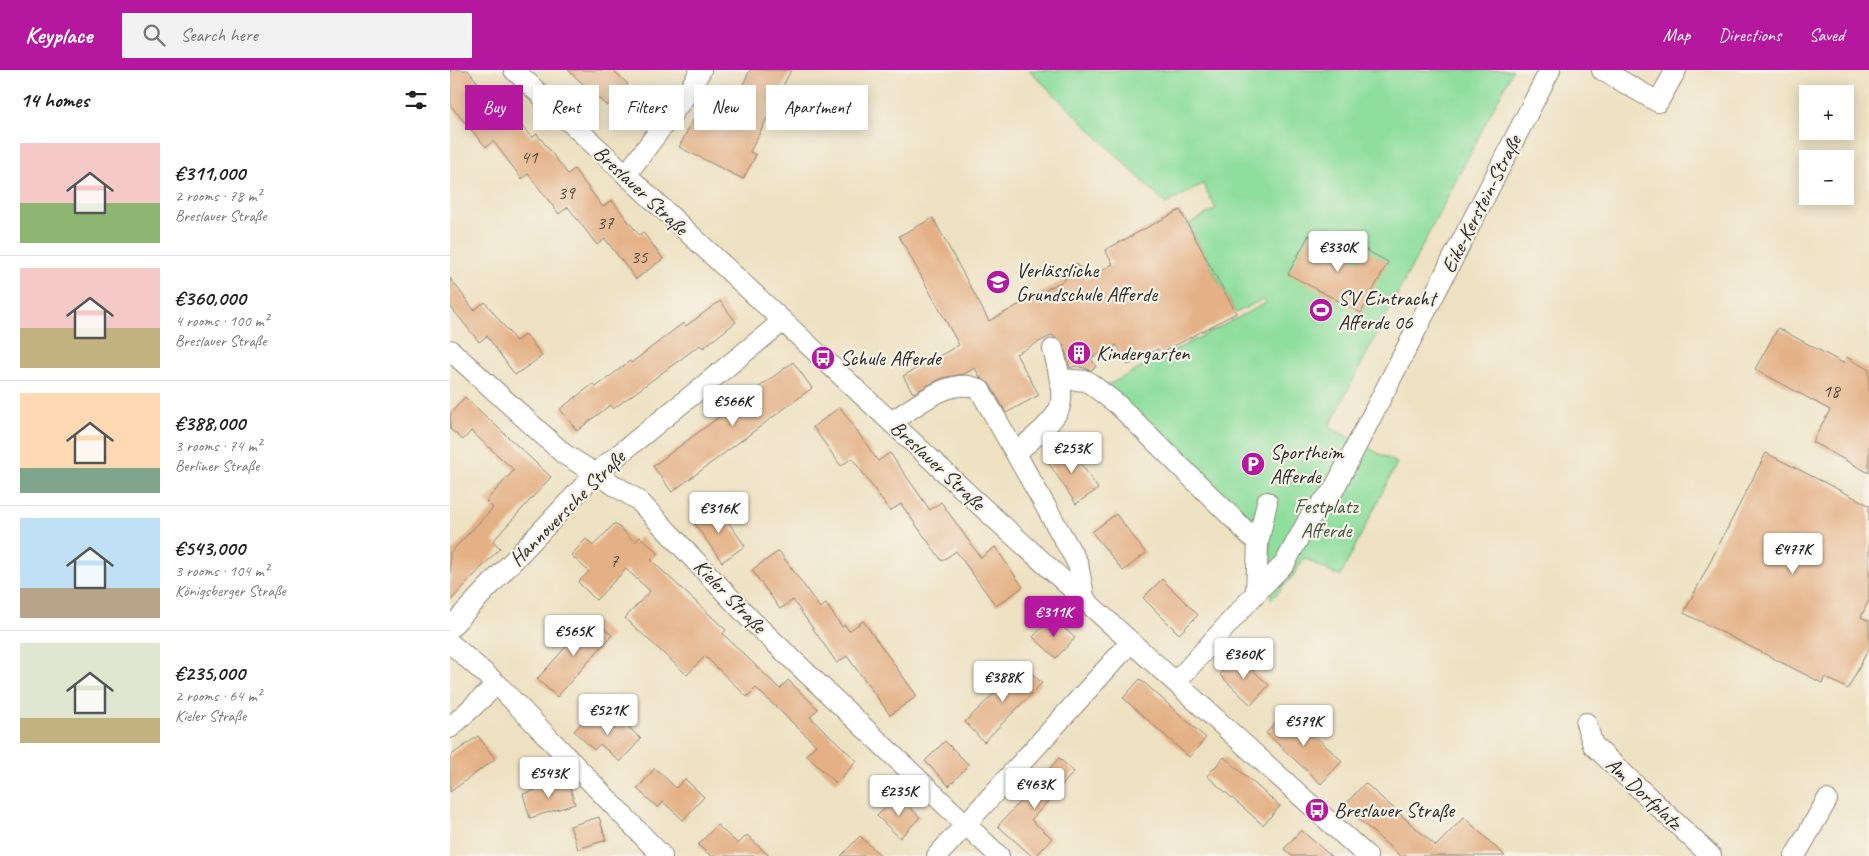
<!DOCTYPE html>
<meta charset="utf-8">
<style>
:root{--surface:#fff;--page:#f2f2f2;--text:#222;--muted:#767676;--line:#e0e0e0;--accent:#b5179e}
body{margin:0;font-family:Caveat,sans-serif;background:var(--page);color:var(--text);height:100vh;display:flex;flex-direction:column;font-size:19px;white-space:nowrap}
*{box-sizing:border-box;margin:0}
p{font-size:16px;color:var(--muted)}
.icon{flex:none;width:28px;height:28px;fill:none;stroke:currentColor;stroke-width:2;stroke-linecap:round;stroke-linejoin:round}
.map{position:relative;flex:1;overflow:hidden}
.panel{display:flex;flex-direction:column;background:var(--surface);width:450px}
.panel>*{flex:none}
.top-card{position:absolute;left:15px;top:15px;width:475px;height:45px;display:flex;gap:10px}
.buttons{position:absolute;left:1349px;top:15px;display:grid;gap:10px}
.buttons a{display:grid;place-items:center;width:55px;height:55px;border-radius:0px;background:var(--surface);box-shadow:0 2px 12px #0003;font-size:25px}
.price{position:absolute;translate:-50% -42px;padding:0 11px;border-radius:5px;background:#fff;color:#222;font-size:16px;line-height:32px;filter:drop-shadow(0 1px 2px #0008)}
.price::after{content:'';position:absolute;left:50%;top:30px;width:15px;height:11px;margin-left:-8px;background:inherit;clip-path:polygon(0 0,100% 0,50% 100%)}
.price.active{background:var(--accent);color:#fff}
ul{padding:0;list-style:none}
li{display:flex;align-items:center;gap:15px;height:125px;padding:0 20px}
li+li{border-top:1px solid var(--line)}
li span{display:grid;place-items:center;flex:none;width:140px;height:100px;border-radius:0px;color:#555}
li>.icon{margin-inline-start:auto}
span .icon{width:60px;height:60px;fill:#fffc;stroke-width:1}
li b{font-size:21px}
h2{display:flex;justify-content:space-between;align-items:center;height:60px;padding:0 20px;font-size:21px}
.chip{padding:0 18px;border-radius:0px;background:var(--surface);box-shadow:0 2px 12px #0003;font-size:18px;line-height:45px}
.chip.active{background:var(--accent);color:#fff}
header{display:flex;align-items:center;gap:30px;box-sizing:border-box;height:70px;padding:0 25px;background:var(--accent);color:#fff}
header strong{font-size:24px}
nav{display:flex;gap:28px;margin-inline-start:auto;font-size:18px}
.search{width:350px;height:45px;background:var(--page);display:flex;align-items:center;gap:12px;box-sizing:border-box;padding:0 18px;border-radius:0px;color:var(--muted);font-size:19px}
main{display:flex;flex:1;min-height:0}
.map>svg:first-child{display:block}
</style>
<header>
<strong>Keyplace</strong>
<div class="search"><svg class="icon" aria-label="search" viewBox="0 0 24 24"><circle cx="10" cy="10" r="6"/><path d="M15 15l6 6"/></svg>Search here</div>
<nav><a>Map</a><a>Directions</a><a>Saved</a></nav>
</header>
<main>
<section class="panel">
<h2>14 homes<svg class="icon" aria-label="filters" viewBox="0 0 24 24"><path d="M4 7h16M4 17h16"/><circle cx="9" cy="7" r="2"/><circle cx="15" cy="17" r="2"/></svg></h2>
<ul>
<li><span style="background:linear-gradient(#f6c9c9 60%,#8fb573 0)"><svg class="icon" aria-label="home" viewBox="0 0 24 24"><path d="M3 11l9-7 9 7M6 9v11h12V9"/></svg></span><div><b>€311,000</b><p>2 rooms · 78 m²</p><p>Breslauer Straße</p></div></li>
<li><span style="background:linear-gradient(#f6c9c9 60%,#c2b280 0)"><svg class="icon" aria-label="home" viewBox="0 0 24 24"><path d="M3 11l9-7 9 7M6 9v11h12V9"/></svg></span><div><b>€360,000</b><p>4 rooms · 100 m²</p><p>Breslauer Straße</p></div></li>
<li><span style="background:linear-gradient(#ffd9b3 75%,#7fa58c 0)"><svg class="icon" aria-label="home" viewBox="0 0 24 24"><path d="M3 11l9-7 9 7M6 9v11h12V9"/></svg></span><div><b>€388,000</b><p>3 rooms · 74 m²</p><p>Berliner Straße</p></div></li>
<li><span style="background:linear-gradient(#bfe0f5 70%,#b9a48a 0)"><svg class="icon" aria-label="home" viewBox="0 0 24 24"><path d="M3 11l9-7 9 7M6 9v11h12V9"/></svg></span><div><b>€543,000</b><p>3 rooms · 104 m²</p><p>Königsberger Straße</p></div></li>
<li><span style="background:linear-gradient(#dfe7d0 75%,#c2b280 0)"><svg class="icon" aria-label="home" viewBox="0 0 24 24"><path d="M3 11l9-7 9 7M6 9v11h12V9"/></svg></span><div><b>€235,000</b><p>2 rooms · 64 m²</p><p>Kieler Straße</p></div></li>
</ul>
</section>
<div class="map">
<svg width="1419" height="786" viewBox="0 0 1419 786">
<rect width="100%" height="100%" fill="#f7f3e8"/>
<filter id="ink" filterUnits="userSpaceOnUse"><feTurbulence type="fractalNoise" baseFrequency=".02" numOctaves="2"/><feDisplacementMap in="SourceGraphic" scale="10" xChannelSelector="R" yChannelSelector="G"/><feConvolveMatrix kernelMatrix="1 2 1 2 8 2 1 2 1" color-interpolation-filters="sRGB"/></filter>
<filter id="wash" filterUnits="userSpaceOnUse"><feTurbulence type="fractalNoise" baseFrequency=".0096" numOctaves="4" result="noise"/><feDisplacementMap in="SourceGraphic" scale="20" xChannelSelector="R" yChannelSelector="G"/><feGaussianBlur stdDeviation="1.12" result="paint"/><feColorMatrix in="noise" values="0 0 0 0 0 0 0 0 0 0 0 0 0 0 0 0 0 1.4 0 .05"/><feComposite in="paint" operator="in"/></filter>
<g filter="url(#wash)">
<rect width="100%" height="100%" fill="#eee1c2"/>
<!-- park -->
<polygon fill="#8ede9d" stroke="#5c8464" points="579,0 1063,0 879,357 947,393 890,507 854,488 843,506 821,530 820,472 793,467 650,319 816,233 813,229 786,243 738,154 766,139 753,114 716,134"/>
<g id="blocks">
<!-- building -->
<g fill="#e4b085">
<polygon points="0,0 18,0 42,31 47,27 82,68 87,64 118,104 124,99 153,137 162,130 189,165 193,162 213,189 186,209 155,169 147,175 118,137 109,144 78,104 72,109 43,71 36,77 0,35"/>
<polygon points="118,0 163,0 178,14 157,36"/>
<polygon points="300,0 341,0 300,82 306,85 293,109 229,77 250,37 276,48"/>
<polygon points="730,140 786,243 711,283 708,279 678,295 667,275 641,288 646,297 641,300 626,296 620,298 614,276 602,265 566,284 589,325 556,343 540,314 530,307 525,298 514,304 492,308 463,323 453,306 509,275 449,166 483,148 539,251 616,209 612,201 627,193 636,209 663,194 655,180"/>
<polygon points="859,165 908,191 914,179 938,192 911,243 838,204"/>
<polygon points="0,208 24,240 35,232 66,271 76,264 92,286 65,305 37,266 29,272 0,236"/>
<polygon points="270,231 286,252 253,278 250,275 163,339 160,335 127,361 110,339 143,314 146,317 180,291 181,293 233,253 236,256"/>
<polygon points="1328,258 1393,293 1396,287 1419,300 1419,403 1362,372 1380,340 1305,299"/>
<polygon points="343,292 362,318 222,422 203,396"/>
<polygon points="15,327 101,407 43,471 50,478 0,531 0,483 43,438 36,431 64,400 21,361 13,370 0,359 0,344"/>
<polygon points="390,337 428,391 440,383 480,440 491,432 531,488 545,477 573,517 546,536 506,481 492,491 451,434 440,441 402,388 391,396 363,357"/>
<polygon points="618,374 648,419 626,434 596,389"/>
<polygon points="1316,383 1419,435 1419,530 1411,547 1419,551 1419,578 1398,619 1375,607 1372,613 1234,543"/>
<polygon points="267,436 295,476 272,492 244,453"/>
<polygon points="666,444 696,483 673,501 642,462"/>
<polygon points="165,453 185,472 190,467 208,483 201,490 276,560 273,564 330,619 338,610 368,639 360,647 407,691 386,713 356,685 366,675 306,618 297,627 255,586 237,605 175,548 200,521 176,499 146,530 128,512 139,502 121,485 136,469 143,476"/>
<polygon points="329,481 370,538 376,534 392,557 395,555 399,561 413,551 467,626 440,645 397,586 387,593 343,530 330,539 302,500"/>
<polygon points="712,509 748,545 729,564 693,528"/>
<polygon points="602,547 625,568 606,588 583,567"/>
<polygon points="142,548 162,565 107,627 87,609"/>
<polygon points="787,586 819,615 801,635 770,605"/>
<polygon points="573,595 592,613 534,672 515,652"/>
<polygon points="690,609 756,668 739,687 673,628"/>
<polygon points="837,640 892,691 871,714 816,663"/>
<polygon points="142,641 163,660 172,651 191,669 170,692 150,674 144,680 124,661"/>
<polygon points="28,666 45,689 0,722 0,686"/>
<polygon points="495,671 519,695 499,716 475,691"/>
<polygon points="774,687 830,736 813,755 757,706"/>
<polygon points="609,688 624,702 581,750 602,768 586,786 582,786 548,756"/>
<polygon points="205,698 226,718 235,709 254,727 233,750 213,732 208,738 187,719"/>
<polygon points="118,710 125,734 80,748 73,724"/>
<polygon points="915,713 986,776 1014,747 1055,786 950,786 894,736"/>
<polygon points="447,726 470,747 450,768 427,746"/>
<polygon points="149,747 156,770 128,779 120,756"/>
<polygon points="267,755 288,774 297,765 319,786 261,786 248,775"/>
<polygon points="851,760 881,786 842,786 834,779"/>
<polygon points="410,766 431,786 391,786"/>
</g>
</g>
</g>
<g filter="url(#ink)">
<use href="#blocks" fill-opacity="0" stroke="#8c8676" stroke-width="1"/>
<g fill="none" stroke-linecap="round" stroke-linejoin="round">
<!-- minor casing -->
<g stroke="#8c8676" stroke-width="22">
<g id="minor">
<polyline points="64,0 531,436 917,786"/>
<polyline points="1152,0 1208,32 1226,0"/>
<polyline points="176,105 236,25 251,0"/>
<polyline points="0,280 114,384 188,430 302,551 549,786"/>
<polyline points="611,309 637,311 667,334 808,473"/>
<path d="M 441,352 C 465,337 503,304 530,320 L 628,494 L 635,531"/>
<path d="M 566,383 C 580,370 598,358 608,341 C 616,327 607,294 603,279"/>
<polyline points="806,523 835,493 860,447 883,421 1100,0"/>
<polyline points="0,558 145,404 333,251"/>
<polyline points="0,573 47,614 212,786"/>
<polyline points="726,612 806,523 808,473 817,432"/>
<polyline points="1136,653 1143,675 1261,786"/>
<polyline points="0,658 47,614"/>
<polyline points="487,786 680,573"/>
<polyline points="1345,786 1377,730"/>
</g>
</g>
<!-- minor -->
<use href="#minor" stroke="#fff" stroke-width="20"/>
</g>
</g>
<!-- icons -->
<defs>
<g id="school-disc" transform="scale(1.25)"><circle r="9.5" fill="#b5179e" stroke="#f7f3e8"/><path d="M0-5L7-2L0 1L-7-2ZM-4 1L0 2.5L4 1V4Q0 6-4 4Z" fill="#fff"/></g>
<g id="stadium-disc" transform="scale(1.25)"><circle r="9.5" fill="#b5179e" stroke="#f7f3e8"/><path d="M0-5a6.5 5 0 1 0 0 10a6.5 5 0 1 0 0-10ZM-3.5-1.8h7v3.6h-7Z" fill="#fff"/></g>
<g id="building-disc" transform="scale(1.25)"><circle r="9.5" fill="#b5179e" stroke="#f7f3e8"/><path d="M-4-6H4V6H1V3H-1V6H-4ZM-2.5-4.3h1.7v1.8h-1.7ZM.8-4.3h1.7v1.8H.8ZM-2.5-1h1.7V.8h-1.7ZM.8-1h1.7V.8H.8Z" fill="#fff"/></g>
<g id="bus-disc" transform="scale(1.25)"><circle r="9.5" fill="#b5179e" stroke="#f7f3e8"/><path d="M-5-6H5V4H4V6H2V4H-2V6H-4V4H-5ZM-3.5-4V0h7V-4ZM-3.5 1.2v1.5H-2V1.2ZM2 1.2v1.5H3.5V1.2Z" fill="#fff"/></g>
<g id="parking-disc" transform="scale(1.25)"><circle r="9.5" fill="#b5179e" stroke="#f7f3e8"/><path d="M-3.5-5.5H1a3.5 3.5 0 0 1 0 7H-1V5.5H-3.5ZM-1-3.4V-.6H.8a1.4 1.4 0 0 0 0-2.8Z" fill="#fff"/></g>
</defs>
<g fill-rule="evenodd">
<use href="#school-disc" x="548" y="212"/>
<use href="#stadium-disc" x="871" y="240"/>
<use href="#building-disc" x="629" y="283"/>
<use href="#bus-disc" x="373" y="288"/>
<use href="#parking-disc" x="803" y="394"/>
<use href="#bus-disc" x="867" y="740"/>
</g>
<g text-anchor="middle" stroke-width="4.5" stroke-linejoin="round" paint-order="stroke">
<!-- number labels -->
<g font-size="19" fill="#594c42">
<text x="79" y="93">41</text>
<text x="116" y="129">39</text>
<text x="155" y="159">37</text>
<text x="189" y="193">35</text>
<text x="1381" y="327">18</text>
<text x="164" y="497">7</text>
</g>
<!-- street labels -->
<g font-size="21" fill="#2b2b2b" stroke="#f7f3e8">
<text transform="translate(191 120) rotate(43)" y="7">Breslauer Straße</text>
<text transform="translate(1031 134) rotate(-63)" y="7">Eike-Kerstein-Straße</text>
<text transform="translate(488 395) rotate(43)" y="7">Breslauer Straße</text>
<text transform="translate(117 438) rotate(-45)" y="7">Hannoversche Straße</text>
<text transform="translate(280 526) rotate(46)" y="7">Kieler Straße</text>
<text transform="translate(1194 723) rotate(43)" y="7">Am Dorfplatz</text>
</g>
<!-- poi labels -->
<g font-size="21" fill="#2b2b2b" stroke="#f7f3e8" text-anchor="start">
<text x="566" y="207">Verlässliche<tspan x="566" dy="24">Grundschule Afferde</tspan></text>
<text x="888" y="235">SV Eintracht<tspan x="888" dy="24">Afferde 06</tspan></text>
<text x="646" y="290">Kindergarten</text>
<text x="390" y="295">Schule Afferde</text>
<text x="820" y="389">Sportheim<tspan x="820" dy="24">Afferde</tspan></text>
<text x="884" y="747">Breslauer Straße</text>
</g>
<!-- park labels -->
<g font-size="21" fill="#445848" stroke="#f7f3e8">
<text x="876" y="443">Festplatz<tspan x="876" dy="24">Afferde</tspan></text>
</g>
</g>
</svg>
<div class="buttons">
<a>+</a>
<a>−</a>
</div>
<b class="price" style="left:888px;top:203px">€330K</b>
<b class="price" style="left:283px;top:357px">€566K</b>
<b class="price" style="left:622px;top:404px">€253K</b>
<b class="price" style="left:269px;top:464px">€316K</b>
<b class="price" style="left:1343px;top:505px">€477K</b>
<b class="price active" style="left:604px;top:568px">€311K</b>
<b class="price" style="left:124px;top:587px">€565K</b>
<b class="price" style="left:794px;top:610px">€360K</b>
<b class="price" style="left:553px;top:633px">€388K</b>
<b class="price" style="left:158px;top:666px">€521K</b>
<b class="price" style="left:854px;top:677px">€579K</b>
<b class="price" style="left:99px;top:729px">€543K</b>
<b class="price" style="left:585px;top:740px">€463K</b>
<b class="price" style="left:449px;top:747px">€235K</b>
<div class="top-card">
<a class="chip active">Buy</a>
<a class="chip">Rent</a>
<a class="chip">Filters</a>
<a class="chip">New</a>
<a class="chip">Apartment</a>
</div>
</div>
</main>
